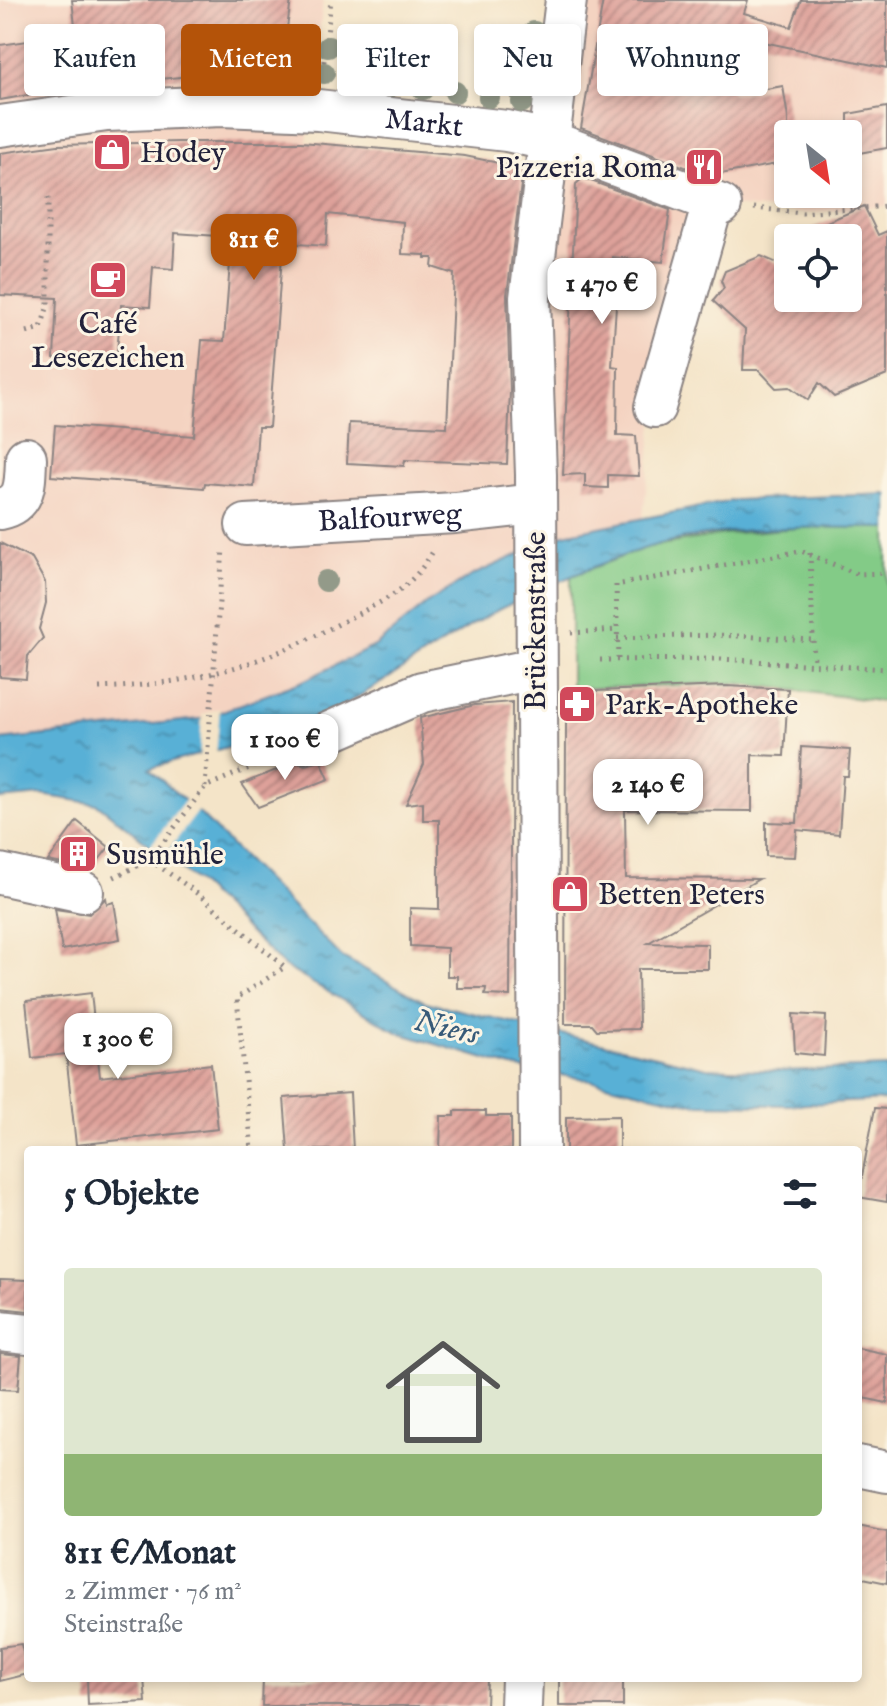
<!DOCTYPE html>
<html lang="de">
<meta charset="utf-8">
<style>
:root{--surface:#fff;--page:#f2f2f3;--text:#1f2937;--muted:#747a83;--line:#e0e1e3;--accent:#b45309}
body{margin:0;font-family:"IM FELL English",serif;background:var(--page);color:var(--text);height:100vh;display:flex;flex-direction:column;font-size:30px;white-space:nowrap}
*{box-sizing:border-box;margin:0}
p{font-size:26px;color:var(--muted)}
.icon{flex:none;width:44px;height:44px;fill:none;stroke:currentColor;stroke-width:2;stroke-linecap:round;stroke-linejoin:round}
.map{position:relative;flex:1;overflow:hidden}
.sheet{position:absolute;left:24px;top:1146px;width:838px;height:536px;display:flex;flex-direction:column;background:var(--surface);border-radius:8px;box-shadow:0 4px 12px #0003}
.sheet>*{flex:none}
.guide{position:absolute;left:24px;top:24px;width:840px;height:72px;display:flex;gap:16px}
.needle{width:52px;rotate:150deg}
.controls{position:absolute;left:774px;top:120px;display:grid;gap:16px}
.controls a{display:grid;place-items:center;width:88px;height:88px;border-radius:8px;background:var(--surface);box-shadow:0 4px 12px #0003;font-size:40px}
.price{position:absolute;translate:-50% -68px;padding:0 18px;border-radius:16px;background:#fff;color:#222;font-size:26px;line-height:52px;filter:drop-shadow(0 2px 4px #0008)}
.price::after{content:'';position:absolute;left:50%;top:48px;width:24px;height:18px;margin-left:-12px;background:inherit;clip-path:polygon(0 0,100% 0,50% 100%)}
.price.selected{background:var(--accent);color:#fff}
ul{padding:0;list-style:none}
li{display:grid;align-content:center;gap:16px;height:424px;padding:0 40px}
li+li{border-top:2px solid var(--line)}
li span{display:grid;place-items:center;height:248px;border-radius:8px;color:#555}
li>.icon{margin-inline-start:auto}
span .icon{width:144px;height:144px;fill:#fffc;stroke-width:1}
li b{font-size:34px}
h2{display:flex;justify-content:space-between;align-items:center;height:96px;padding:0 40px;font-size:34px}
.chip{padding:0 28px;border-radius:8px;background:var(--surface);box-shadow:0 4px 12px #0003;font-size:28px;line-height:72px}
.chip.selected{background:var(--accent);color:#fff}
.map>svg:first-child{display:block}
</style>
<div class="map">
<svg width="887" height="1706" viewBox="0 0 887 1706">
<defs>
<pattern id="water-ripples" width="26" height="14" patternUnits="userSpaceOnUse" patternTransform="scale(2)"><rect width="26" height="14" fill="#59b0d6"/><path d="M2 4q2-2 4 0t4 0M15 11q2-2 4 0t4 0" fill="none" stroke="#498faf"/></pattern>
<pattern id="building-hatch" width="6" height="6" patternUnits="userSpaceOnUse" patternTransform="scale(2)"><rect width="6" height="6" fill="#dea19a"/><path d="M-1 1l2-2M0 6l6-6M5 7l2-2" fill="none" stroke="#b4837f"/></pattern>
</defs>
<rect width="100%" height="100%" fill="#fcf5e5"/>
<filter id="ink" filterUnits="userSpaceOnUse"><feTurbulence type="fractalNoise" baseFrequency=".0125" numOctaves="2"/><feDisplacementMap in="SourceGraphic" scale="16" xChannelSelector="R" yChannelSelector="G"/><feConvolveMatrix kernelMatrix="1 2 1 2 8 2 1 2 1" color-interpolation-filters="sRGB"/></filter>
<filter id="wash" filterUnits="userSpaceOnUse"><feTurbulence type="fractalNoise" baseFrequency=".006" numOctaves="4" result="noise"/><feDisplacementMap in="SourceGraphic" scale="32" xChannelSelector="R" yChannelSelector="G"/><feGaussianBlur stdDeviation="1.8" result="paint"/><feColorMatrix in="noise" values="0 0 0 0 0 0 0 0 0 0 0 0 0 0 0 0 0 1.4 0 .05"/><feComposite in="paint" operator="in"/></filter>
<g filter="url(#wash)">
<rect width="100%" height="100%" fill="#f4e4c8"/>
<!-- built -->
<path fill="#f4d3c1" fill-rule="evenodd" d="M 0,0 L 323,0 L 307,142 L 549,166 L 581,0 L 887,0 L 887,206 L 802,213 L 713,204 L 655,407 L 643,517 L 564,534 L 430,601 L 375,646 L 301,682 L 201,719 L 0,740 ZM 788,134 L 848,134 L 848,194 L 788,194 Z"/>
<!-- green -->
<polygon fill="#83cb87" stroke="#527661" stroke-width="2" points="809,527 887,528 887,702 736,683 571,689 571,576 648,547 725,534"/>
<!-- water -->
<path fill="url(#water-ripples)" stroke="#3e6988" stroke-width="2" d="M 887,494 L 887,528 C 809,527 721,525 646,548 C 596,564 547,586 500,609 C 441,640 388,683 329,713 C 273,741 208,749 149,769 L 200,814 L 342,957 L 425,1002 L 707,1068 L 780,1071 L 887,1067 L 887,1100 L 788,1105 L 693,1104 L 585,1079 L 512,1067 L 399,1033 L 285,967 L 197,882 L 97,804 L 42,795 L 0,799 L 0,740 L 201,719 L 301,682 L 375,646 L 430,601 L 473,575 L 564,534 L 736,500 Z"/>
<!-- pier -->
<g fill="#f4e4c8">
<polygon points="220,708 216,756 199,760 202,714"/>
<polygon points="187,798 200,809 161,860 147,850"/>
</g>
<g id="blocks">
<!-- building -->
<g fill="url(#building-hatch)">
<polygon points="72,0 291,0 280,77 211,74 68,88 0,100 0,45 76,34"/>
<polygon points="603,0 748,0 744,13 791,27 801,0 887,0 887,68 721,33 732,95 783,86 788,118 788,162 709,176 581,128"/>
<polygon points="887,107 887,148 848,155 848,114"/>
<polygon points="178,142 301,142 465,156 523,168 507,295 510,391 507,464 405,460 404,466 347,463 349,423 447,427 454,274 432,267 433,258 425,258 425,255 402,254 403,222 328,214 326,246 283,243 269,427 258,427 254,487 205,483 204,488 51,476 55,425 194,436 202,340 224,341 232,237 175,233 173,269 153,267 150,307 121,305 116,364 54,358 57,298 0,295 0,153 58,145"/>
<polygon points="583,178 670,210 663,262 613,257 611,305 616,306 612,366 618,367 617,435 636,436 639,476 608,475 608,488 585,487 585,474 563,475 576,184"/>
<polygon points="864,206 878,235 887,231 887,375 834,397 819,383 808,400 790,387 776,388 759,370 743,370 745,330 713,301 724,288 721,281 725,271 761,256 788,268 788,298 848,298 848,238 790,238"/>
<polygon points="0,543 32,559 45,582 46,603 39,629 43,638 28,656 26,679 0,677"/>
<polygon points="726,686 788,689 784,756 752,755 752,811 625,810 626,878 759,879 648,943 708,944 708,969 638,969 639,1029 597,1030 592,1024 565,1024 566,723 570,692"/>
<polygon points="512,702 510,996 485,995 486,988 457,988 457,976 447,976 447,948 410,946 410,908 439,909 439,820 423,820 423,802 406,804 424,764 420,718 475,705"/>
<polygon points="801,747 850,750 848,776 843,776 839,834 797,830 795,857 766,856 766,822 797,823"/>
<polygon points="321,761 329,779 258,807 242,784 296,762 305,765"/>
<polygon points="77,821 109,847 91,870 48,861"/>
<polygon points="106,898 107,904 114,902 120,939 62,950 55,909 89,914"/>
<polygon points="91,993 100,1077 211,1064 218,1129 76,1145 66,1054 32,1058 26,1001"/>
<polygon points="793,1014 826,1016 824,1056 795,1053"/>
<polygon points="350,1093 353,1150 288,1150 284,1098"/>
<polygon points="875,1108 887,1109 887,1202 858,1197"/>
<polygon points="455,1111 486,1111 486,1116 511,1116 511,1150 440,1150 441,1116 455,1116"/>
<polygon points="619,1116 619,1150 566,1150 566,1117"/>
<polygon points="0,1279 28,1280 28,1311 0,1308"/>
<polygon points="858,1348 887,1354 887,1403 858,1397"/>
<polygon points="0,1354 21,1356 18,1390 0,1389"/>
<polygon points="858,1526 887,1532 887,1583 858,1577"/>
<polygon points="21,1644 28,1674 0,1681 0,1647"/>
<polygon points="87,1678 144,1678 146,1702 88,1705"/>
<polygon points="263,1678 487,1678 486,1706 262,1706"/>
<rect x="559" y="1678" width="64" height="28"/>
</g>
</g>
</g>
<g filter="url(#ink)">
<use href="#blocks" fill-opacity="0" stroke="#8b8382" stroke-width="2"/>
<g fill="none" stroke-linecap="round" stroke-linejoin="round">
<!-- minor casing -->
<g stroke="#8b8382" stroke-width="44">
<g id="minor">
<path id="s1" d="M 0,126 L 107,111 L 221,106 L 318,110 L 507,131 L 547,140 L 721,205"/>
<polyline points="655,407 713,203"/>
<path d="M 0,509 C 27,504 25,482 26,458"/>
<path id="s2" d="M 246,525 L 455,513 L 535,504"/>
<polyline points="307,742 422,692 535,669"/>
<polyline points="0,874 83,892"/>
<polyline points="539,1150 536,475 530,298 566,0"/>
<polyline points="0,1331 28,1334"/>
<polyline points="858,1466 887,1472"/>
<polyline points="521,1706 522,1678"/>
</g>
</g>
<!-- path -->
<g stroke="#8b8382" stroke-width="5" stroke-dasharray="2 6" stroke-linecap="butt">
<polyline points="322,78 331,0"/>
<polyline points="513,99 524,34"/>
<polyline points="754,208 802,213 887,206"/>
<polyline points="27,332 41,328 48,305 48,197"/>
<polyline points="810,553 814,664"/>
<polyline points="571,633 617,630"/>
<polyline points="617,638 718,635 812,640"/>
<polyline points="618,659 616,585 801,551 857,574 887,573"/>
<polyline points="600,660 720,659 887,669"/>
<path d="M 99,688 C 195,684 261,666 346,620 C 388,598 410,591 435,548"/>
<polyline points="205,787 223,549"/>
<polyline points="150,860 193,890 285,967 237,998 252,1150"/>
<polyline points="114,877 150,860 205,787 277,756"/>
</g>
<!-- minor -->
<use href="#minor" stroke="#fff" stroke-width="40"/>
</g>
<!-- trees -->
<g fill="#939a89">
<circle cx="534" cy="32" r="11"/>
<circle cx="328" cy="47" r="11"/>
<circle cx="528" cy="67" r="11"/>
<circle cx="324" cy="73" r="11"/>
<circle cx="354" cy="79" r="11"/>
<circle cx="390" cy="86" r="11"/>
<circle cx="423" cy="89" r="11"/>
<circle cx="455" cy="92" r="11"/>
<circle cx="489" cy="97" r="11"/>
<circle cx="522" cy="102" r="11"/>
<circle cx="326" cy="581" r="11"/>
</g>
</g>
<!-- icons -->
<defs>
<g id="shop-square" transform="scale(2)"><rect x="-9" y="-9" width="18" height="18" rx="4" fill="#d1495b" stroke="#fcf5e5"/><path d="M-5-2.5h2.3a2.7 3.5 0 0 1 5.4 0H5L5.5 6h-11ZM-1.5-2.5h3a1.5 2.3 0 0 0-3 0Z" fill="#fff"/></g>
<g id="restaurant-square" transform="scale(2)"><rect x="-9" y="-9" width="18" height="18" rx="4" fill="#d1495b" stroke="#fcf5e5"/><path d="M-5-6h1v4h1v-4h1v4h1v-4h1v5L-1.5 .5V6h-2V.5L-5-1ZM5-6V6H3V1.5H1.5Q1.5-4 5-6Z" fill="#fff"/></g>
<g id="cafe-square" transform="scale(2)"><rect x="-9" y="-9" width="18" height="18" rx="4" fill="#d1495b" stroke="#fcf5e5"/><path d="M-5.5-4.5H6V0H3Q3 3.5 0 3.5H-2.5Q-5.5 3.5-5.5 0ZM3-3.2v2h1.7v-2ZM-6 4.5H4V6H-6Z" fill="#fff"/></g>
<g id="pharmacy-square" transform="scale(2)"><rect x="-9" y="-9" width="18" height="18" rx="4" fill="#d1495b" stroke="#fcf5e5"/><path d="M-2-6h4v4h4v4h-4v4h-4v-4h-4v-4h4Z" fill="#fff"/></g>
<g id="building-square" transform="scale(2)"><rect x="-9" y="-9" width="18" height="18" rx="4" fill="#d1495b" stroke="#fcf5e5"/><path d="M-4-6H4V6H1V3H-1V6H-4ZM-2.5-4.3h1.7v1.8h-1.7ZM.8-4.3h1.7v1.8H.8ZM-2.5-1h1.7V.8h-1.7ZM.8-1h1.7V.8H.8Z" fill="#fff"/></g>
</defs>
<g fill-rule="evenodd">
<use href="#shop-square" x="112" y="152"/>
<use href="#restaurant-square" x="704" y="167"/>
<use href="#cafe-square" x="108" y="280"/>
<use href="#pharmacy-square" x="577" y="704"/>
<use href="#building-square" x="78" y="854"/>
<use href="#shop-square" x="570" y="894"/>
</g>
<g text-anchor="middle" stroke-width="6" stroke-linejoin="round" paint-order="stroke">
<!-- street labels -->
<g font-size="30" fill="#22223b" stroke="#fcf5e5">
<text dy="10" stroke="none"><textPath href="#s1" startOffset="426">Markt</textPath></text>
<text dy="10" stroke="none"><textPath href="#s2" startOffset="144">Balfourweg</textPath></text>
<text transform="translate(535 621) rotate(-90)" y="10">Brückenstraße</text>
</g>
<!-- poi labels -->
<g font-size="30" fill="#22223b" stroke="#fcf5e5" text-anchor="start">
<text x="140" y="162">Hodey</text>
<text x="676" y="177" text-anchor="end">Pizzeria Roma</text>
<text x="108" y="333" text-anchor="middle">Café<tspan x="108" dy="34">Lesezeichen</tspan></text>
<text x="605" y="714">Park-Apotheke</text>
<text x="106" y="864">Susmühle</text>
<text x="598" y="904">Betten Peters</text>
</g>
<!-- water labels -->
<g font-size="32" font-style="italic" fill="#385b79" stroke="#fcf5e5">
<text transform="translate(447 1026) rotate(13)" y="11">Niers</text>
</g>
</g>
</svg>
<div class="controls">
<a><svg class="needle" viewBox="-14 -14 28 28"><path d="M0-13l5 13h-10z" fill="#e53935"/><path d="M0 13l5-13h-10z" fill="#747a83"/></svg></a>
<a><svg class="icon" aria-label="locate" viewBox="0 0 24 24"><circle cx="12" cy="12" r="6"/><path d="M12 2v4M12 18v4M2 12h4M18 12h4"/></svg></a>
</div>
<b class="price selected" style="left:254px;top:282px">811 €</b>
<b class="price" style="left:602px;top:326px">1 470 €</b>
<b class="price" style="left:285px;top:782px">1 100 €</b>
<b class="price" style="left:648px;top:827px">2 140 €</b>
<b class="price" style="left:118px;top:1081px">1 300 €</b>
<div class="guide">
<a class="chip">Kaufen</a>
<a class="chip selected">Mieten</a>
<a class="chip">Filter</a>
<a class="chip">Neu</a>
<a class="chip">Wohnung</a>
</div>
<section class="sheet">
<h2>5 Objekte<svg class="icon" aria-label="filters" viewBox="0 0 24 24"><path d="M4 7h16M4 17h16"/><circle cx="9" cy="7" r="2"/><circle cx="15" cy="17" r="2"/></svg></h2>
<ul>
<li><span style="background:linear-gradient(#dfe7d0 75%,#8fb573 0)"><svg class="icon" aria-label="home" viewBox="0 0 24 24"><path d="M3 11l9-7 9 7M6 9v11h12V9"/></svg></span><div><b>811 €/Monat</b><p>2 Zimmer · 76 m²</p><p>Steinstraße</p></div></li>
</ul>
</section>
</div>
